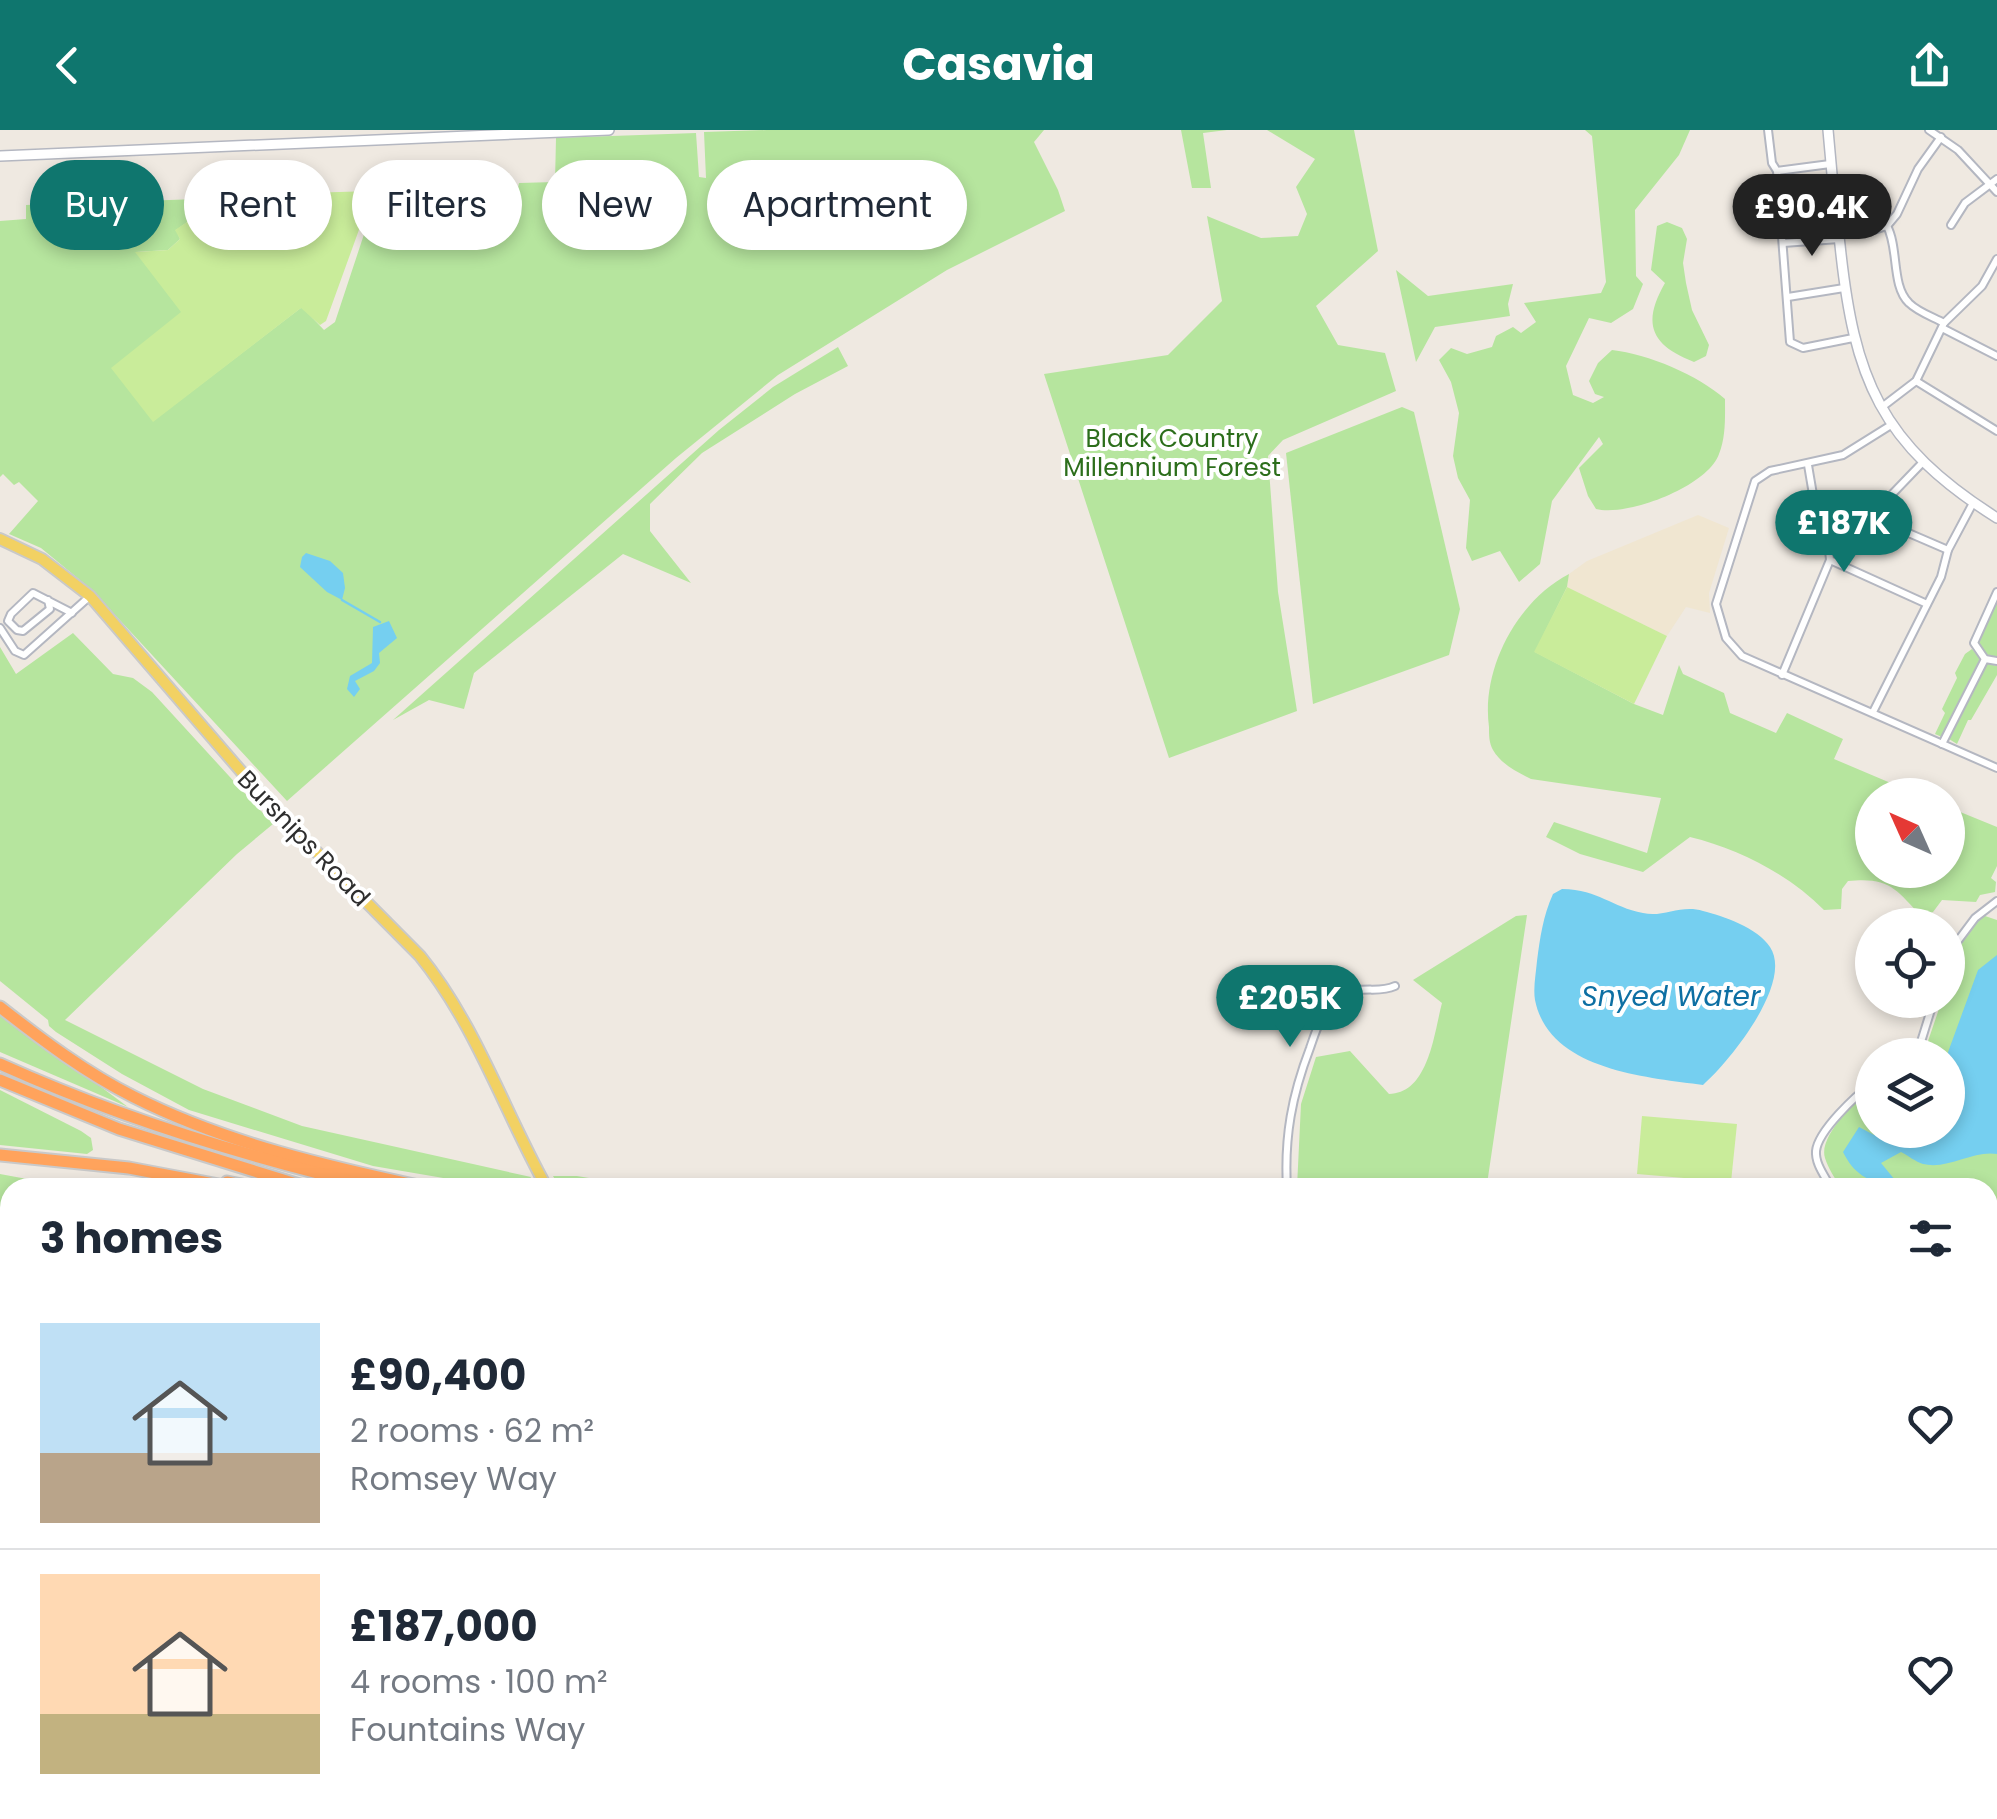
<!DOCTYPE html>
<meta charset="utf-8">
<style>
:root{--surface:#fff;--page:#f2f2f3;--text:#1f2937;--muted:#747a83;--line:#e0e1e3;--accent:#0f766e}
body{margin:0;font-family:Poppins,sans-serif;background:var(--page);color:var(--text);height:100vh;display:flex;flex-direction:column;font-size:38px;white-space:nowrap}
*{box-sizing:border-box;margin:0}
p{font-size:32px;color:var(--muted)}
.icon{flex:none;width:55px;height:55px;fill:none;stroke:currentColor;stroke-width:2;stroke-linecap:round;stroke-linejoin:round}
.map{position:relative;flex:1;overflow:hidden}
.side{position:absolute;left:0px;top:1048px;width:1998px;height:642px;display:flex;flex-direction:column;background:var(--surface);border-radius:30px 30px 0 0;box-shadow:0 5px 15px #0003}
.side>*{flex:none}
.top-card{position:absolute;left:30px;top:30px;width:1000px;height:90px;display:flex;gap:20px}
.needle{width:65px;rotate:315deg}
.controls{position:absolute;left:1855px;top:648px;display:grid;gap:20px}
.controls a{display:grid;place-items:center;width:110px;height:110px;border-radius:50%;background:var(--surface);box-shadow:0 5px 15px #0003;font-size:50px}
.price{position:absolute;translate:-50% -85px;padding:0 22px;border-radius:35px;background:var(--accent);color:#fff;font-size:32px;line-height:65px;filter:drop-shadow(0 2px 5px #0008)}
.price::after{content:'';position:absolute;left:50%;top:60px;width:30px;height:22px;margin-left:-15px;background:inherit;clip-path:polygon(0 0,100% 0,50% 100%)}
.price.active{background:#222;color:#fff}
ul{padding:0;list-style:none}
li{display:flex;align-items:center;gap:30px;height:250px;padding:0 40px}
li+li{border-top:2px solid var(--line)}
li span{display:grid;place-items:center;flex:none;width:280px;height:200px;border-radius:0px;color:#555}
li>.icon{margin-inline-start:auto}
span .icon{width:120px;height:120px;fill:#fffc;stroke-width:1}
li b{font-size:42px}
h2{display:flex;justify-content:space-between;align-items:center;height:120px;padding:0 40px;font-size:42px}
.tag{padding:0 35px;border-radius:45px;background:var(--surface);box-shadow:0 5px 15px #0003;font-size:35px;line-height:90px}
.tag.active{background:var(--accent);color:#fff}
header{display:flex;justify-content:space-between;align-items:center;height:130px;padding:0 40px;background:var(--accent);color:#fff;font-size:45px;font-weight:700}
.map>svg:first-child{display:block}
</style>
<header><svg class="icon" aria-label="back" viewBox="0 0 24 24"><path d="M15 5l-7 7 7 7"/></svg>Casavia<svg class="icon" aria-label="share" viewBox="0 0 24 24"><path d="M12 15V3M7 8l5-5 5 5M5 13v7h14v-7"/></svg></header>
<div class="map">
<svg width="1997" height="1689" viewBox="0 0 1997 1689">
<rect width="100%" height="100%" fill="#efe9e1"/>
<!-- education -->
<g fill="#f0e6d1">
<polygon points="1698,385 1729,398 1709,463 1710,483 1686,477 1667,506 1567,457 1569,444 1587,431"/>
<polygon points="1988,1521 1997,1523 1997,1681 1988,1679"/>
</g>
<!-- green -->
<g fill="#b6e59e">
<polygon points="767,0 1044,0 1034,12 1058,60 1065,81 947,140 778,245 676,328 287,671 92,460 41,418 9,404 38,371 19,352 14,355 3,344 0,347 0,91 26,89 26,75 198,69 206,66 196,86 176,100 180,109 168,120 136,122 182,182 153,291 302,177 324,200 335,192 378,62 518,58 519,53 555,52 556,8 696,3 699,47 706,48 704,2"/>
<polygon points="1181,0 1227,0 1203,3 1211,58 1192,58"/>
<polygon points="1267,0 1354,0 1378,121 1316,176 1338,215 1385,223 1396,261 1283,310 1268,326 1278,462 1297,581 1169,628 1044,244 1168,225 1222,171 1207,86 1261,108 1298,106 1307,84 1296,57 1315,29"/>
<path d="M 1585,0 L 1690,0 L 1679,25 L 1635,80 L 1636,146 L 1643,154 L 1633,179 L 1611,193 L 1589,188 L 1566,236 L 1573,265 L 1593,273 L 1604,267 L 1595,264 L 1589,251 L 1598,233 L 1612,220 C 1648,224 1698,245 1725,269 C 1725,287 1726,307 1719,324 C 1708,356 1628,387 1596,379 L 1588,366 L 1579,338 L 1603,314 L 1599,307 L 1552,371 L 1540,434 L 1519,452 L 1500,421 L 1472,431 L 1466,418 L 1470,370 L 1458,348 L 1453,326 L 1459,283 L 1451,252 L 1439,230 L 1451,218 L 1467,224 L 1492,217 L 1496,206 L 1513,197 L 1521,203 L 1536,192 L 1524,173 L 1601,163 L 1606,152 L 1592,6 Z"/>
<path d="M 1667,92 L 1682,98 L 1687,109 L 1683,133 L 1686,153 L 1692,180 L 1709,215 L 1706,226 L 1694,232 C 1650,215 1642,193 1665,153 L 1651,140 L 1657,96 Z"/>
<polygon points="1396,140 1428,166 1513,154 1508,174 1510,186 1435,197 1416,232"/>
<polygon points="838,217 848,236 795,264 702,323 650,374 650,401 691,453 623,424 474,543 464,579 429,570 393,590 719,300 773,257"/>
<polygon points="1402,277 1414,282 1460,479 1449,525 1313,574 1286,323"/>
<path d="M 1569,444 L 1567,457 L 1535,522 L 1634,574 L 1663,585 L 1679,535 L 1683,544 L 1724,563 L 1730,583 L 1776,603 L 1787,583 L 1843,609 L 1834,629 L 1919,665 L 1872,665 L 1872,740 L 1913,740 L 1917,745 L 1948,740 L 1948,677 L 1997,697 L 1997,736 L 1991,748 L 1996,752 L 1995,762 L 1980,765 L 1976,772 L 1942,770 L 1933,782 L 1922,787 C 1895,758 1889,747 1848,751 L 1842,759 L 1841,779 L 1824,780 C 1788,744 1739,719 1690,707 L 1643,742 L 1580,724 L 1546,707 L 1554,692 L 1647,723 L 1661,668 L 1531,649 C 1517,642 1501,634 1493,620 C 1489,613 1489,605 1489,597 C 1481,539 1517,471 1569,444 Z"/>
<path d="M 1997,469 L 1997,529 C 1986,527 1978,522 1977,510 Z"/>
<polygon points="73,503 113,544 133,548 152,562 273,694 237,724 65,890 203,959 302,996 531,1047 527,1055 496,1057 373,1036 189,980 122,944 56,902 49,896 48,890 0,851 0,517 16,544"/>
<polygon points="1972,519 1982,531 1942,607 1935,604 1945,583 1942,579 1957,548 1955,543 1965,524"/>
<polygon points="1986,533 1997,536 1997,545 1971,590 1968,590 1957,614 1949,609"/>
<path d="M 1527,785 L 1487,1054 L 1532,1057 L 1297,1057 L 1301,974 L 1316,927 L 1350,921 L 1389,964 C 1429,963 1434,903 1442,873 L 1413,850 L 1516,786 Z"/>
<path d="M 1982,785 L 1997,790 L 1997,1137 L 1988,1135 L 1988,1058 L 1840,1057 C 1835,1048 1828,1038 1825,1028 C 1818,1007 1856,970 1872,957 L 1872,1000 L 1948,1000 L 1948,925 L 1919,925 L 1927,914 L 1942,870 L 1948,870 C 1948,826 1954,817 1982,785 Z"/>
<polygon points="0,882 128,977 0,922"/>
<polygon points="0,960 81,1001 91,1008 93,1020 87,1024 0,1015"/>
<polygon points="0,1044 54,1054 53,1057 10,1058 10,1119 0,1118"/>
<polygon points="553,1046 577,1046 643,1057 559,1057"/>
<polygon points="160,1680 657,1680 660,1689 164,1689"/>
<polygon points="937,1680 975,1680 982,1689 915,1689 914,1686"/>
</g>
<!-- pitch -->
<g fill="#c9ec9a">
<polygon points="373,61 326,191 320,195 301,178 153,292 111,238 181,182 135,122 168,120 180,109 175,100 196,86 206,66"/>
<polygon points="103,89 105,116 68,119 66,92"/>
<polygon points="1567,457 1667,506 1634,574 1534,522"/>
<polygon points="1642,986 1737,994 1731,1052 1637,1044"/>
</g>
<!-- water -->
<g fill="#75cff0">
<polygon points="306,423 330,431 343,443 345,458 342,470 327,462 300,437 302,427"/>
<polygon points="389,491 397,508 379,523 380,533 374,541 355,551 360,559 354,567 347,559 350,546 372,533 373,497"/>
<path d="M 1562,759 C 1600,760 1611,777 1643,783 C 1663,788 1681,774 1703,781 C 1723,786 1758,798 1770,817 C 1794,853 1728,933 1703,955 C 1645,947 1549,940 1535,870 C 1533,858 1536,843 1537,831 C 1540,808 1543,786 1553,764 Z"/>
<path d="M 1997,825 L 1997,1024 C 1973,1020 1948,1040 1923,1034 C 1916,1032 1907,1025 1901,1022 L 1881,1033 L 1895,1050 L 1891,1056 C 1867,1051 1854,1044 1843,1022 L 1859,997 L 1874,1005 L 1880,1000 L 1948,1000 L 1947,925 L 1978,840 Z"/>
</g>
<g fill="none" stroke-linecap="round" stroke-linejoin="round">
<!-- stream -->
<g stroke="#75cff0" stroke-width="2.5">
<polyline points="342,470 380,492"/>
<polyline points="642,1680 654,1684 657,1689"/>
<polyline points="181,1689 184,1680"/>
</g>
<!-- street casing -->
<g stroke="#b4b7c1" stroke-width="10">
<g id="street">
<polyline points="1768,0 1772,33 1777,41"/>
<polyline points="1929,0 1958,20 1997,62"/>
<polyline points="1830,34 1777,41 1790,212 1803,218 1853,208"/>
<polyline points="1951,95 1965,73 1997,49"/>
<path d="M 1887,96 C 1899,118 1891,156 1909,173 C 1918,182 1933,187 1944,193"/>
<polyline points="1838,103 1867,102 1887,96 1897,84 1918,39 1941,7"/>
<polyline points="1783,113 1839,109"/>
<polyline points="1788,167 1844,158"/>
<polyline points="1942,198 1997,226"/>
<polyline points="1916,251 1997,301"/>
<polyline points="1882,277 1916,251 1944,193 1982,156 1997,129"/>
<polyline points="1891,295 1843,325 1770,341 1755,351 1716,474 1726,508 1742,526 1997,638"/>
<polyline points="1923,332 1874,383 1883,392 1948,420"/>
<polyline points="1830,430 1927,474"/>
<polyline points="1997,462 1974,513 1985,529 1997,531"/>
<polyline points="48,470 50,479 23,501 17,500 8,491 11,484 33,463 72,483"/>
<polyline points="0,498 15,521 24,525 89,467"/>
<polyline points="1782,545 1830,430 1829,420 1817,388 1808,335"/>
<polyline points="1873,582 1941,447 1948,420 1973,373"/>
<polyline points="1942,614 1985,529"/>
<polyline points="1948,824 1975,788 1997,771"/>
<polyline points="1912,925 1920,915 1934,870"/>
<path d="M 1287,1058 C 1284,1007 1292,965 1310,918 C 1316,901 1321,882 1336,870 C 1360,852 1375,865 1395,856"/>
<path d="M 1831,1058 C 1825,1046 1815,1034 1816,1021 C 1818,1001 1856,965 1872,954"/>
<polyline points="1988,1211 1997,1212"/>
<polyline points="0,1229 10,1229"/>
<polyline points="1988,1375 1997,1381"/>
<polyline points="1988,1502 1997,1462"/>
<polyline points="1988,1515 1997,1517"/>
<polyline points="2,1540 10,1513"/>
<polyline points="664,1680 667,1689"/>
<polyline points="1267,1680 1268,1689"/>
<polyline points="1396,1680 1399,1689"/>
<polyline points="1668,1680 1670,1689"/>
<polyline points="1967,1680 1997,1687"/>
<polyline points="70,1689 96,1680"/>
<polyline points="1140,1689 1146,1682 1157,1680"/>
<polyline points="1213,1689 1224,1680"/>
<polyline points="1404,1689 1419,1689"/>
<polyline points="1717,1689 1718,1680"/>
<polyline points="1782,1689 1784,1680"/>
<polyline points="1856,1689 1859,1680"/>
<polyline points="1925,1689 1928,1680"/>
</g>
</g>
<!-- secondary casing -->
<g stroke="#b4b7c1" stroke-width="12">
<g id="secondary">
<path d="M 1828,0 C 1831,39 1835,77 1840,115 C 1854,249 1880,314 1997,388"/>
<polyline points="0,26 609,0"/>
<polyline points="0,1538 3,1559 0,1588"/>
<polyline points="823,1689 844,1680"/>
</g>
</g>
<!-- primary casing -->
<g stroke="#c9c9c9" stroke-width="14">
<g id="primary">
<path d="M 0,409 L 42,429 L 90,466 L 271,676 L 420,826 C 476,895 504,981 547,1058"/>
<polyline points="1021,1680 1035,1689"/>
</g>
</g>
<!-- highway casing -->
<g stroke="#c9c9c9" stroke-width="15">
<g id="highway">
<path d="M 0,877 C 42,910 86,943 134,967 C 225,1013 329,1037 428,1058"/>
<path d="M 0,934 C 122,989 249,1028 380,1058"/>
<polyline points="0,950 119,999 309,1058"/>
<polyline points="0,1025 129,1038 235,1058"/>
<polyline points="227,1052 257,1058"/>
<polyline points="1988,1144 1997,1145"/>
<polyline points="1988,1158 1997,1159"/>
</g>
</g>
<!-- street -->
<use href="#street" stroke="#fff" stroke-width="6"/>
<!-- secondary -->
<use href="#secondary" stroke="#fff" stroke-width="9"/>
<!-- primary -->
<use href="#primary" stroke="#f2d163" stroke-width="10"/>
<!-- highway -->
<use href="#highway" stroke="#ffa35c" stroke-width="11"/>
</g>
<g text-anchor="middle" stroke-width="8" stroke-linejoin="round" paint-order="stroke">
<!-- park labels -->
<g font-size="25" fill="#2c6e1b" stroke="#fff">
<text x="1172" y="317">Black Country<tspan x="1172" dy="29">Millennium Forest</tspan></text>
</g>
<!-- street labels -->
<g font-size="25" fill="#2e2e2e" stroke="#fff">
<text transform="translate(304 708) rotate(46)" y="9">Bursnips Road</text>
</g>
<!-- water labels -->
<g font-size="28" font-style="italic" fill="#0d6fa3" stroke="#fff">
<text x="1671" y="876">Snyed Water</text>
</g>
</g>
</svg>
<div class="controls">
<a><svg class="needle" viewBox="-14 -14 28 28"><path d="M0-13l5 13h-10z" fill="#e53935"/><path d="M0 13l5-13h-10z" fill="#747a83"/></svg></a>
<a><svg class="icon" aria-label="locate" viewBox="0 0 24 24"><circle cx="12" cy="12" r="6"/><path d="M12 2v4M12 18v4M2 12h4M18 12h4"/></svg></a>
<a><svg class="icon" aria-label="layers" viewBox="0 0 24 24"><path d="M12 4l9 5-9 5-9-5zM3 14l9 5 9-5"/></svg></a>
</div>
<b class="price active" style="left:1812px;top:129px">£90.4K</b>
<b class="price" style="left:1844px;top:445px">£187K</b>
<b class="price" style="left:1290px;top:920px">£205K</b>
<div class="top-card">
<a class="tag active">Buy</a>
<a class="tag">Rent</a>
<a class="tag">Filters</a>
<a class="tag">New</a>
<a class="tag">Apartment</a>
</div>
<section class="side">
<h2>3 homes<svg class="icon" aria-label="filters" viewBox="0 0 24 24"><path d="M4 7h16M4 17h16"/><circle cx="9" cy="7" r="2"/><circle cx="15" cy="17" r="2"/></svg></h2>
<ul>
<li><span style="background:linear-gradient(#bfe0f5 65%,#b9a48a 0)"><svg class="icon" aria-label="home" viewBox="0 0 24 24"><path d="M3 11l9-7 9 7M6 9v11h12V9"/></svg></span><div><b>£90,400</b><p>2 rooms · 62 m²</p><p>Romsey Way</p></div><svg class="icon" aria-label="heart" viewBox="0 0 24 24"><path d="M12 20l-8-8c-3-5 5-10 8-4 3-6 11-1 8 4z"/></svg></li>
<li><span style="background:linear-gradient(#ffd9b3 70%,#c2b280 0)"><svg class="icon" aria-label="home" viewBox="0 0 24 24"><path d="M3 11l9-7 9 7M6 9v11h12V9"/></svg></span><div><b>£187,000</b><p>4 rooms · 100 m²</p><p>Fountains Way</p></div><svg class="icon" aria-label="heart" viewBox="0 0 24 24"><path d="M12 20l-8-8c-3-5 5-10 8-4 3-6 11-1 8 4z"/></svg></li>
</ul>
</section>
</div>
